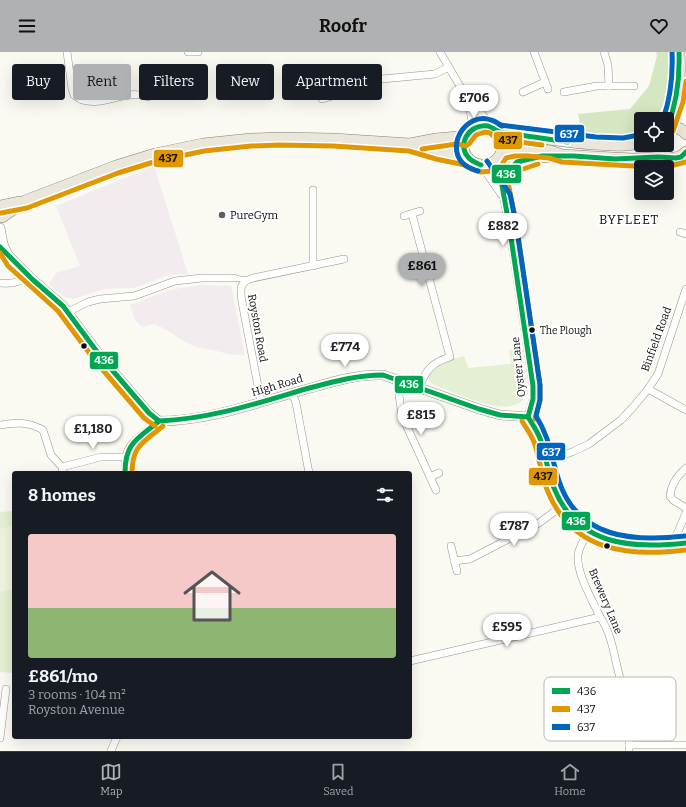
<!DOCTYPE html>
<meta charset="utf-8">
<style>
:root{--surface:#171b24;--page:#20242c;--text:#f1f3f6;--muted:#9ea1a6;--line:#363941;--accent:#b0b1b2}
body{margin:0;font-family:Bitter,serif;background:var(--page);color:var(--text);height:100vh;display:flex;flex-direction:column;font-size:15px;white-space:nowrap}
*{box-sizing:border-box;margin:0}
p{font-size:13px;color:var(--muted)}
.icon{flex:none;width:22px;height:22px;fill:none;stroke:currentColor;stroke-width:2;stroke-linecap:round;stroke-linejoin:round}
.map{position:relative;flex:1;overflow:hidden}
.panel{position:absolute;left:12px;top:419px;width:400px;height:268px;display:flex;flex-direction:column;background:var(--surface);border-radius:4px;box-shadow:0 4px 16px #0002}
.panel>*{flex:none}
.top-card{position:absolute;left:12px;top:12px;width:400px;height:36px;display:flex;gap:8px}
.fabs{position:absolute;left:634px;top:60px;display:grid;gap:8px}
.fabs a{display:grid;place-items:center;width:40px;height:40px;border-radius:4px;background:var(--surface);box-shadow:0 4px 16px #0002;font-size:20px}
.price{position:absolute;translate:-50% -34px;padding:0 9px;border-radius:14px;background:#fff;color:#222;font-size:13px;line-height:26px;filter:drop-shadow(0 1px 2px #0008)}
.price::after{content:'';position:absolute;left:50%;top:24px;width:12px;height:9px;margin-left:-6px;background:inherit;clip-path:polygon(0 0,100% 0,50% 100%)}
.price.on{background:var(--accent);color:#111}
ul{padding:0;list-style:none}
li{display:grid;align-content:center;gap:8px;height:212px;padding:0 16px}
li span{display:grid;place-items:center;height:124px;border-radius:4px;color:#555}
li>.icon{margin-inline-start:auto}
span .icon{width:72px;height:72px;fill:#fffc;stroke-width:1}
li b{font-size:17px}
h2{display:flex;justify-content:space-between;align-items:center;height:48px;padding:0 16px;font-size:17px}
.tag{padding:0 14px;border-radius:4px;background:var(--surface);box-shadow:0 4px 16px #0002;font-size:14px;line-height:36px}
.tag.on{background:var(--accent);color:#111}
header{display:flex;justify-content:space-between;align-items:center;height:52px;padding:0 16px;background:var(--accent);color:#111;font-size:18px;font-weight:700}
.tab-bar{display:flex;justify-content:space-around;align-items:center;height:56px;border-top:1px solid var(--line);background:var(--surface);font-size:11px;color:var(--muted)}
.tab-bar a{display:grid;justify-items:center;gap:2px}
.tab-bar .on{color:var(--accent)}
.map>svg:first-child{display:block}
</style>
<header><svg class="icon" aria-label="menu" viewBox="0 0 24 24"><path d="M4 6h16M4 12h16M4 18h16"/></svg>Roofr<svg class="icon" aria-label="heart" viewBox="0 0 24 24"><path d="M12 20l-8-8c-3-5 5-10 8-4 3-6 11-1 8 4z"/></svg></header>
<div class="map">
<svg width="686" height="699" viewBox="0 0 686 699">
<rect width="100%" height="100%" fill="#faf9f2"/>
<!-- industrial -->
<g fill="#f2ecef">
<polygon points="154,114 188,222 168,223 135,236 104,237 74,247 65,245 55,238 49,232 56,221 80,214 56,154"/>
<polygon points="200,233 231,234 245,303 228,302 213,298 196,295 185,290 167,278 155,272 142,275 135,268 130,253 169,238"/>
</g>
<!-- green -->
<g fill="#e5efd3">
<path d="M 522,297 L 528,341 C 524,346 521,351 515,353 C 496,361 451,339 432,332 L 429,328 L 429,322 C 439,312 450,308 464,304 L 468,316 L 511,312 L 509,298 Z"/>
<polygon points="14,459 14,621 0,620 0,460"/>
</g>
<!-- forest -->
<path fill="#d5e6c2" d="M 656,0 L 671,0 C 673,27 670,44 655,67 L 641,67 L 641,78 C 625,87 600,82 582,82 L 578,62 L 630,57 L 649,34 L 657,4 Z"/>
<!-- pitch -->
<polygon fill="#eef4dd" points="14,474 14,537 0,540 0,477"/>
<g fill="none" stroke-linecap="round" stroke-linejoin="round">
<!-- pedestrian casing -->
<g stroke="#949491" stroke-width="6">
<polyline id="pedestrian" points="234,226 247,228"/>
</g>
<!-- minor casing -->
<g stroke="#949491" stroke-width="8">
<g id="minor">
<path d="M 67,0 L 72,37 L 74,43 C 77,45 80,47 82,48 C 104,55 126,36 148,45"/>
<polyline points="188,0 198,0"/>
<polyline points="440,0 468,48 481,61 493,75"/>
<polyline points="534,0 548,37"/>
<polyline points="604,0 608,13 609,34"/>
<polyline points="523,40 545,30"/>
<polyline points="564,40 597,34 634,34"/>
<polyline points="322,47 351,39 382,27 435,22 449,15"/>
<polyline points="468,48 472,69 471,77"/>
<polyline points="496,109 509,172 533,334 533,347 528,365"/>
<polyline points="481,113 501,142"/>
<polyline points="313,138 313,214"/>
<path d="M 412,162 L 450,305 C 431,311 426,318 419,336"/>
<polyline points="404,164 420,159"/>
<polyline points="680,180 686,182"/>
<path d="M 0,231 C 11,232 20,231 27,223"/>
<polyline points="68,260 88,250 100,247 134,244 175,229 202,226 234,226"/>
<polyline points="402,330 399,343 402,364 436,438"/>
<polyline points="648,337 686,358"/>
<polyline points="292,341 296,351 309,421"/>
<path d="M 261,350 L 242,250 C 240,237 239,230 253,226 L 344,207"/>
<path d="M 0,373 C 16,370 29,370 43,378 L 51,403 L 62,415 L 63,421"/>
<polyline points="546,409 572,400 589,392 621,368 634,354 648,337 658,322 686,237"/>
<polyline points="62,415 101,405 126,405"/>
<path d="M 686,416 C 678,423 671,433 670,444 L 673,448 L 686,456"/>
<path d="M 125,421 C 125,415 125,407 127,401 C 131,388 149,378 159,369"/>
<polyline points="430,425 439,421"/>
<path d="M 588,480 C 584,488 579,495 578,503 C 576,521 593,549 600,565 C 610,579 613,597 617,614 C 624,642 630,670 629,699"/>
<polyline points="678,492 677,482 686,461"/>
<polyline points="451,494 457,519"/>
<polyline points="454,509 470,507 501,491 539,471 562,454"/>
<polyline points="410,609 600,565"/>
<polyline points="0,686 6,637"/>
<polyline points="629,693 686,693"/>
<polyline points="111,699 117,685"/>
</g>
</g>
<!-- tertiary casing -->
<g stroke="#949491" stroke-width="10">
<g id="tertiary">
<polyline points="0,176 3,192 7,201"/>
<path d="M 0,195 L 32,227 L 63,254 L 101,305 L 149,361 L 159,369 C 211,369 261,349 311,336 C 335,329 358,322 383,323 L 479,357 L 500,363 L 528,365 C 531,370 535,375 538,381 C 546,398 547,419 554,437 C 575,494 634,499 686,491"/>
</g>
</g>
<!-- primary casing -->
<g stroke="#82817e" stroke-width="12">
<g id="primary">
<circle cx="483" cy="93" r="20"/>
<path d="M 667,76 C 678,48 681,31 679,0"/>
<path d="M 667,76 C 675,74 681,76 686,82"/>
<path d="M 499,80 C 531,84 563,90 595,92 C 610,93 626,95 641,90"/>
<polyline points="410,92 437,100 468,106"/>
<path d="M 658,93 C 661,107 676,110 686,100"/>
<polyline points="502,100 514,97 528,97 550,99 562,103 613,106 633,107 666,105"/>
<path d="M 501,128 C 506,122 510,113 518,110 C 529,105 542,105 553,104"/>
<polyline points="0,154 20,150"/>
<polyline points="2,165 25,149 116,114 155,102 203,92 251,87 279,86 333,87 410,92 436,87 458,85 464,87"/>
</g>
</g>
<!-- pedestrian -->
<use href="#pedestrian" stroke="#fefefd" stroke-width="5"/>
<!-- minor -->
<use href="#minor" stroke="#fefefd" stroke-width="7"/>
<!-- tertiary -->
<use href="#tertiary" stroke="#fefefd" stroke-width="9"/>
<!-- primary -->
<use href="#primary" stroke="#ebe6da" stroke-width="11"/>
<!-- bus-1 casing -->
<g stroke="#fff" stroke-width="8">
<g id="bus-1">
<path d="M 667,76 C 677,51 680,27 679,0"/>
<polyline points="499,80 568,90"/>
<path d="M 481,113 C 477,111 473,110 470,107 C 455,94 469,71 488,74 C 491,75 496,78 499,80"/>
<path d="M 0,195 L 32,227 L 63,254 L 101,305 L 149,361 L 159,369 C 209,367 255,352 302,338 C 329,331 355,323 383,323 L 479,357 L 500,363 L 528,365"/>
<polyline points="528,365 533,347 533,334 509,172 501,128 517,110 542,104 574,104 615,107 658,105 676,106 681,105 686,100"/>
<path d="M 528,365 C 533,373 538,380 541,389 C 546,405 548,421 554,436 C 577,494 632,497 686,491"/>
<path d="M 125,421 C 125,390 138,387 159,369"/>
</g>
</g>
<!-- bus-2 casing -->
<g stroke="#fff" stroke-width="8">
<g id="bus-2">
<polyline points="673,79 683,50 686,29"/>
<polyline points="422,97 457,92 466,94 469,92 476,83 485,80 490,81 497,87 542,93"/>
<polyline points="1,161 27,156 118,121 157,109 204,99 251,94 279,93 333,94 409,99 436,107 465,113 471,117 481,120 492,119 501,114 506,106 515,104 528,104 549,106 562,110 633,114 666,112 674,113 686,110"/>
<polyline points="0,201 8,214 58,259 96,310 144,366 155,374"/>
<polyline points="535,367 540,348 540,333 516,171 508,130 520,118 538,112"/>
<path d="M 522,369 C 526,376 531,382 534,390 C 540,406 541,424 548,440 C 573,500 629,505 686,498"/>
<path d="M 132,421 C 132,393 144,390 163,374"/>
</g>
</g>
<!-- bus-3 casing -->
<g stroke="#fff" stroke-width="8">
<g id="bus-3">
<path d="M 663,67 C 671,45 673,24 672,0"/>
<polyline points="500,73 596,85 623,86 639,83"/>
<path d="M 487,109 L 510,142 L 516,171 L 540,333 L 540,348 L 536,364 C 550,386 551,405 559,429 C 578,487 634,490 685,484"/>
<path d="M 478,119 C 474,118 470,116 466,114 C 443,97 465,59 491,68 C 495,69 499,72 502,74"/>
</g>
</g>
<!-- bus-1 -->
<use href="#bus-1" stroke="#00a651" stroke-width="5"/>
<!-- bus-2 -->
<use href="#bus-2" stroke="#e09701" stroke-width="5"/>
<!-- bus-3 -->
<use href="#bus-3" stroke="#0065bd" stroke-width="5"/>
</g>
<!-- markers -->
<circle fill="#61605e" stroke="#fff" stroke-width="1.5" cx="222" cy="163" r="4"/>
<g fill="#0e0e0e" stroke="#fff" stroke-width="1.5">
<circle cx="532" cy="278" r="3.5"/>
<circle cx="84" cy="294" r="3.5"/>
<circle cx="607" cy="494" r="3.5"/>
</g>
<g text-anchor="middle" stroke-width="4" stroke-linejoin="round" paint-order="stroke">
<!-- bus labels -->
<g font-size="10" fill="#0e0e0e" stroke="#fff" text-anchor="start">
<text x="540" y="282">The Plough</text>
</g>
<!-- poi labels -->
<g font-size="11" fill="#0e0e0e" stroke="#fff" text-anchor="start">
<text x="230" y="167">PureGym</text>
</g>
<!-- street labels -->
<g font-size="11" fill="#0e0e0e" stroke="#fff">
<text transform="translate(258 276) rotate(80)" y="4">Royston Road</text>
<text transform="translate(656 287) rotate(-70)" y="4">Binfield Road</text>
<text transform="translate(518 315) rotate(-96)" y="4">Oyster Lane</text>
<text transform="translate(277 333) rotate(-16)" y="4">High Road</text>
<text transform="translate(606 549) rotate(67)" y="4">Brewery Lane</text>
</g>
<!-- quarter labels -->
<g font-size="13" letter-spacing="1" fill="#0e0e0e" stroke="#fff">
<text x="629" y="172">BYFLEET</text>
</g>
</g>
<!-- legend -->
<rect x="544" y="625" width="132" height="64" rx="6" fill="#fff" stroke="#b7b7b7" stroke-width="1"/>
<rect x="552" y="636" width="18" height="6" fill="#00a651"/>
<rect x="552" y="654" width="18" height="6" fill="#e09701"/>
<rect x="552" y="672" width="18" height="6" fill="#0065bd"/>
<g font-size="11" fill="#0e0e0e">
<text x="577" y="643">436</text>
<text x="577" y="661">437</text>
<text x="577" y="679">637</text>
</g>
<g stroke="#fff" stroke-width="1.5">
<rect x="554" y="72" width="31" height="19" rx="4" fill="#0065bd"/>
<rect x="493" y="79" width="30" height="19" rx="4" fill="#e09701"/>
<rect x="153" y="97" width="31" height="19" rx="4" fill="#e09701"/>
<rect x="491" y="112" width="31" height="20" rx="4" fill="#00a651"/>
<rect x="89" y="299" width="30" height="19" rx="4" fill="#00a651"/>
<rect x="394" y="323" width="30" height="19" rx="4" fill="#00a651"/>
<rect x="536" y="390" width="30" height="19" rx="4" fill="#0065bd"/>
<rect x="528" y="415" width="30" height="19" rx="4" fill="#e09701"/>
<rect x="561" y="459" width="30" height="20" rx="4" fill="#00a651"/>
</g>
<g font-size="11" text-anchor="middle" font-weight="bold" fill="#fff">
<text x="569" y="86">637</text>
<text x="506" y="126">436</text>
<text x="104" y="312">436</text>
<text x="409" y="336">436</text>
<text x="551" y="404">637</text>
<text x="576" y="473">436</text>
</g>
<g font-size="11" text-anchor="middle" font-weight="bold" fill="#111">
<text x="508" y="92">437</text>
<text x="168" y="110">437</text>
<text x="543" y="428">437</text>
</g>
</svg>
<div class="fabs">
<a><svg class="icon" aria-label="locate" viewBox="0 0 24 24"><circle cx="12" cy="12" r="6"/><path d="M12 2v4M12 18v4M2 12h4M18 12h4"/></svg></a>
<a><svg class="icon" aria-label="layers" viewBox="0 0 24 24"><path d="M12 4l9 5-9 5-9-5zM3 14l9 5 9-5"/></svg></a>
</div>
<b class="price" style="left:474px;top:67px">£706</b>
<b class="price" style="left:503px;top:195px">£882</b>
<b class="price on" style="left:422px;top:235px">£861</b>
<b class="price" style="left:345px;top:316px">£774</b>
<b class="price" style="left:421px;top:384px">£815</b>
<b class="price" style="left:93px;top:398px">£1,180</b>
<b class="price" style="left:514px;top:495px">£787</b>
<b class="price" style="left:507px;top:596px">£595</b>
<div class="top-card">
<a class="tag">Buy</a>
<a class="tag on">Rent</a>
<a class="tag">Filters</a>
<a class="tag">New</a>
<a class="tag">Apartment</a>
</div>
<section class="panel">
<h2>8 homes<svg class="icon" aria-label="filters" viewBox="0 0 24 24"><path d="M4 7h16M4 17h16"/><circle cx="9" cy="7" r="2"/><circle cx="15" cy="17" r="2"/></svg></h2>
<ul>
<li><span style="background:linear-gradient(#f6c9c9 60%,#8fb573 0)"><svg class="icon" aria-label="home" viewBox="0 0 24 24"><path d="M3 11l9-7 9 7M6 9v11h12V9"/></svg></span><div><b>£861/mo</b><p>3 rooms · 104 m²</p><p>Royston Avenue</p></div></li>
</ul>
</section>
</div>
<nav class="tab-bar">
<a class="on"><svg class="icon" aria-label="map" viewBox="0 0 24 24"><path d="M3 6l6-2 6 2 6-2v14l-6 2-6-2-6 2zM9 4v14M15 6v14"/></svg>Map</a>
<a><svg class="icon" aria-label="saved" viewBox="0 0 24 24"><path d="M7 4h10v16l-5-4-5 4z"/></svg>Saved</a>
<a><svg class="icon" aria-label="home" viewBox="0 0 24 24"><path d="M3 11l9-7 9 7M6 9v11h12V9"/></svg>Home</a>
</nav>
